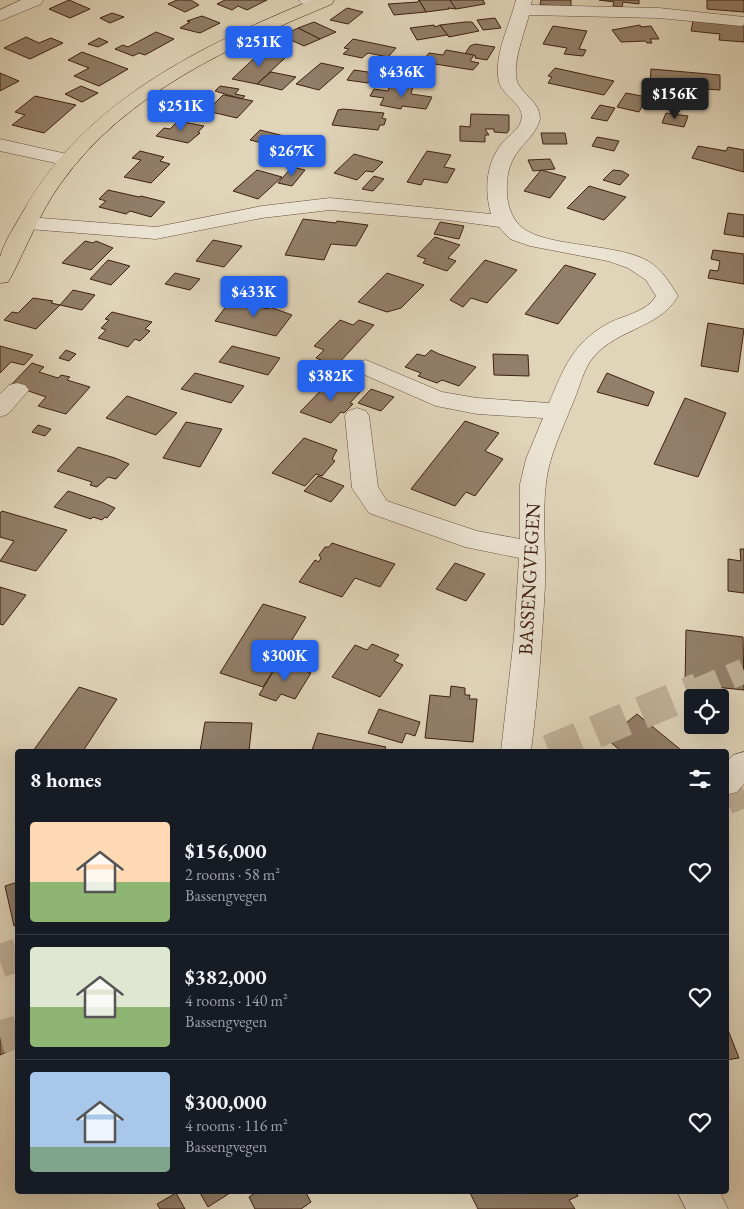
<!DOCTYPE html>
<meta charset="utf-8">
<style>
:root{--surface:#171b24;--page:#20242c;--text:#f1f3f6;--muted:#9ea1a6;--line:#363941;--accent:#2563eb}
body{margin:0;font-family:"EB Garamond",serif;background:var(--page);color:var(--text);height:100vh;display:flex;flex-direction:column;font-size:19px;white-space:nowrap}
*{box-sizing:border-box;margin:0}
p{font-size:16px;color:var(--muted)}
.icon{flex:none;width:28px;height:28px;fill:none;stroke:currentColor;stroke-width:2;stroke-linecap:round;stroke-linejoin:round}
.map{position:relative;flex:1;overflow:hidden}
.details{position:absolute;left:15px;top:749px;width:714px;height:445px;display:flex;flex-direction:column;background:var(--surface);border-radius:5px;box-shadow:0 5px 20px #0002}
.details>*{flex:none}
.fabs{position:absolute;left:684px;top:689px;display:grid;gap:10px}
.fabs a{display:grid;place-items:center;width:45px;height:45px;border-radius:5px;background:var(--surface);box-shadow:0 5px 20px #0002;font-size:25px}
.price{position:absolute;translate:-50% -42px;padding:0 11px;border-radius:5px;background:var(--accent);color:#fff;font-size:16px;line-height:32px;filter:drop-shadow(0 1px 2px #0008)}
.price::after{content:'';position:absolute;left:50%;top:30px;width:15px;height:11px;margin-left:-8px;background:inherit;clip-path:polygon(0 0,100% 0,50% 100%)}
.price.selected{background:#222;color:#fff}
ul{padding:0;list-style:none}
li{display:flex;align-items:center;gap:15px;height:125px;padding:0 15px}
li+li{border-top:1px solid var(--line)}
li span{display:grid;place-items:center;flex:none;width:140px;height:100px;border-radius:5px;color:#555}
li>.icon{margin-inline-start:auto}
span .icon{width:60px;height:60px;fill:#fffc;stroke-width:1}
li b{font-size:21px}
h2{display:flex;justify-content:space-between;align-items:center;height:60px;padding:0 15px;font-size:21px}
.map>svg:first-child{display:block}
</style>
<div class="map">
<svg width="744" height="1209" viewBox="0 0 744 1209">
<rect width="100%" height="100%" fill="#e0d4b9"/>
<filter id="stains"><feTurbulence type="fractalNoise" baseFrequency=".004" numOctaves="4"/><feColorMatrix values="0 0 0 0 .2 0 0 0 0 .09 0 0 0 0 .02 0 0 0 .5 -.17"/></filter>
<radialGradient id="worn" r=".72"><stop offset=".6" stop-color="#630" stop-opacity="0"/><stop offset="1" stop-color="#630" stop-opacity=".3"/></radialGradient>
<!-- building -->
<g fill="#927e69" stroke="#3e2012">
<polygon points="69,0 90,9 70,18 49,9"/>
<polygon points="177,0 191,0 199,5 185,12 168,4"/>
<polygon points="225,0 267,0 247,10 238,6 232,10 217,4"/>
<polygon points="419,0 450,0 456,9 448,8 449,9 426,12"/>
<polygon points="419,0 426,12 394,15 388,4 418,2"/>
<polygon points="450,0 483,0 485,4 456,9"/>
<polygon points="541,0 571,0 571,6 540,5"/>
<polygon points="599,0 639,0 639,4 623,2 622,7 613,6 614,2"/>
<polygon points="707,0 744,0 744,12 707,9"/>
<polygon points="347,8 363,12 348,24 330,20"/>
<polygon points="112,13 124,17 110,23 100,18"/>
<polygon points="202,16 220,23 200,33 180,28 190,22 187,21"/>
<polygon points="495,18 501,28 483,30 477,20"/>
<polygon points="721,19 744,22 744,42 719,40 720,34 691,31 693,21 721,24"/>
<polygon points="314,22 336,32 320,39 298,28"/>
<polygon points="465,22 472,22 479,31 449,37 440,25"/>
<polygon points="434,25 435,27 440,25 449,37 447,35 417,40 410,28"/>
<polygon points="640,25 641,27 651,26 659,39 650,39 652,43 647,43 645,41 621,42 612,30"/>
<polygon points="553,26 587,31 579,49 586,50 583,56 564,54 567,48 543,44"/>
<polygon points="298,28 320,39 304,46 282,36"/>
<polygon points="156,32 174,39 145,55 139,53 133,56 115,49 123,45 128,47"/>
<polygon points="26,37 39,43 51,38 63,43 30,59 4,48"/>
<polygon points="99,38 108,42 98,47 88,44"/>
<polygon points="353,39 396,48 388,57 368,53 362,58 343,54 349,49 344,48"/>
<polygon points="276,40 290,46 281,50 267,44"/>
<polygon points="475,44 495,47 487,60 475,58 476,56 465,54 470,46"/>
<polygon points="446,50 474,55 470,61 479,63 473,70 422,62 429,53 443,55"/>
<polygon points="82,52 128,69 99,86 74,76 89,68 68,60"/>
<polygon points="261,52 286,57 257,84 232,79"/>
<polygon points="321,63 344,68 319,90 296,84"/>
<polygon points="555,68 614,81 604,95 548,83 552,77 548,76"/>
<polygon points="651,69 720,75 720,90 650,85"/>
<polygon points="354,70 375,73 368,83 347,80"/>
<polygon points="271,72 296,77 282,90 257,84"/>
<polygon points="0,73 19,81 0,91"/>
<polygon points="390,85 413,86 411,94 432,97 426,109 402,106 401,109 380,105 384,98 370,96 374,89 388,91"/>
<polygon points="81,86 98,93 82,102 65,94"/>
<polygon points="220,86 239,89 235,94 245,96 242,99 215,91"/>
<polygon points="626,93 647,97 639,112 617,107"/>
<polygon points="223,95 224,95 253,101 237,118 207,111"/>
<polygon points="35,96 76,105 44,133 12,125 25,115 15,112"/>
<polygon points="600,105 615,108 607,121 591,118"/>
<polygon points="343,109 384,113 382,118 386,119 384,125 380,125 378,130 332,125 338,110"/>
<polygon points="666,113 688,116 684,127 662,123"/>
<polygon points="471,114 509,115 509,130 507,133 494,132 494,129 485,129 489,135 485,135 485,142 460,141 460,126 470,127"/>
<polygon points="178,121 204,126 198,132 200,133 188,143 156,136 164,128 170,129"/>
<polygon points="260,130 284,136 274,146 250,140"/>
<polygon points="541,133 565,133 567,144 543,144"/>
<polygon points="597,137 619,141 614,151 592,146"/>
<polygon points="698,146 726,151 728,147 744,150 744,172 692,158"/>
<polygon points="140,151 164,157 160,161 170,164 151,183 124,177 141,160 132,158"/>
<polygon points="427,151 451,155 444,167 455,169 447,183 424,179 421,185 407,182"/>
<polygon points="354,154 383,162 373,172 366,171 357,180 334,173"/>
<polygon points="550,159 555,169 533,171 528,160"/>
<polygon points="292,167 305,170 292,186 278,183"/>
<polygon points="257,170 282,177 258,199 233,191"/>
<polygon points="541,170 566,177 550,198 524,191"/>
<polygon points="613,170 622,171 629,175 620,185 603,180"/>
<polygon points="374,176 384,179 373,191 362,189"/>
<polygon points="589,186 626,197 604,220 567,208"/>
<polygon points="108,190 139,197 141,196 165,202 151,217 130,211 126,214 99,207 106,201 99,199"/>
<polygon points="728,213 744,215 744,237 724,234"/>
<polygon points="303,219 336,223 337,221 368,225 356,246 331,244 324,260 285,255"/>
<polygon points="440,222 464,226 459,239 434,234"/>
<polygon points="435,237 460,245 448,258 456,261 447,271 423,263 426,259 417,256"/>
<polygon points="213,240 242,246 224,267 196,261"/>
<polygon points="85,241 93,243 96,241 113,248 91,270 62,263"/>
<polygon points="713,250 744,254 744,284 708,278 710,270 718,271 720,261 711,259"/>
<polygon points="108,260 130,266 111,285 90,279"/>
<polygon points="485,260 517,270 487,303 471,298 463,307 450,300"/>
<polygon points="565,265 596,274 558,324 525,314"/>
<polygon points="175,273 200,279 190,290 165,284"/>
<polygon points="387,273 424,285 401,308 387,312 358,302"/>
<polygon points="73,290 95,295 82,310 60,305"/>
<polygon points="33,298 53,301 51,303 60,305 36,329 4,320 12,312 18,313"/>
<polygon points="231,300 268,309 270,307 292,315 276,336 215,321"/>
<polygon points="112,312 152,322 145,329 150,331 140,341 135,339 128,347 98,338 106,330 101,328 109,320 105,319"/>
<polygon points="340,320 353,325 359,320 374,325 336,366 316,358 324,350 314,346"/>
<polygon points="708,323 744,329 738,372 701,366"/>
<polygon points="0,346 33,355 24,365 11,362 0,373"/>
<polygon points="232,346 280,358 268,375 219,362"/>
<polygon points="66,350 76,354 69,361 59,358"/>
<polygon points="431,350 439,354 476,367 459,386 442,380 437,383 418,376 421,373 405,367 417,354 425,356"/>
<polygon points="493,354 528,355 529,376 494,375"/>
<polygon points="32,363 44,367 39,372 58,378 61,375 70,377 67,380 90,387 66,414 38,406 46,397 11,385"/>
<polygon points="195,373 244,386 231,403 181,389"/>
<polygon points="607,373 654,392 648,406 597,392"/>
<polygon points="331,380 361,391 350,403 353,404 344,413 341,412 331,423 300,412"/>
<polygon points="371,389 394,397 381,411 358,403"/>
<polygon points="127,396 177,413 156,435 106,418"/>
<polygon points="685,398 726,413 698,477 654,464"/>
<polygon points="465,421 499,433 485,451 503,459 475,496 466,492 455,506 411,489"/>
<polygon points="186,422 222,429 200,467 163,458"/>
<polygon points="38,425 51,429 45,436 32,432"/>
<polygon points="304,438 337,450 332,459 335,461 322,476 316,474 305,486 272,473"/>
<polygon points="78,447 115,458 129,464 116,479 108,477 97,487 90,485 92,482 57,471"/>
<polygon points="318,476 344,486 331,502 304,491"/>
<polygon points="68,491 104,503 115,508 107,518 105,517 102,520 93,517 91,519 54,507"/>
<polygon points="2,511 67,530 36,571 0,561 14,541 0,537 0,513"/>
<polygon points="332,543 395,564 380,587 355,578 342,597 299,582 315,560 319,562 321,558 319,555 325,547 329,547"/>
<polygon points="740,549 744,549 744,593 728,591 728,559 741,561"/>
<polygon points="455,563 485,574 466,601 436,589"/>
<polygon points="0,587 26,595 3,625 0,624"/>
<polygon points="263,604 306,617 263,687 220,673"/>
<polygon points="686,630 743,637 744,690 685,684"/>
<polygon points="372,644 399,655 394,661 403,665 380,697 332,677 355,645 367,650"/>
<polygon points="279,662 311,673 295,699 281,694 276,701 259,695"/>
<polygon points="451,686 465,688 465,695 470,695 469,699 477,699 473,742 425,738 430,695 450,697"/>
<polygon points="79,687 117,699 83,751 33,751"/>
<polygon points="379,709 420,722 415,736 406,733 402,743 368,733"/>
<polygon points="637,714 681,750 621,751 608,740 628,725 626,723"/>
<polygon points="205,722 252,723 249,751 200,751"/>
<polygon points="318,733 386,747 384,751 312,750"/>
<polygon points="18,882 18,925 14,926 5,886"/>
<polygon points="726,1025 739,1058 726,1060"/>
<polygon points="0,1029 9,1051 0,1055"/>
<polygon points="199,1191 233,1191 208,1207"/>
<polygon points="258,1191 305,1191 311,1202 301,1209 255,1209 249,1197"/>
<polygon points="469,1191 576,1191 578,1196 569,1200 575,1209 478,1209"/>
<polygon points="176,1193 185,1209 160,1209 157,1204"/>
</g>
<g fill="none" stroke-linecap="round" stroke-linejoin="round">
<!-- highway-tunnel-far1 -->
<polyline stroke="#c0b098" stroke-width="25" stroke-dasharray="25 12" stroke-linecap="butt" points="696,691 744,671"/>
<!-- highway-tunnel -->
<g stroke="#c0b098" stroke-width="33" stroke-dasharray="33 17" stroke-linecap="butt">
<polyline points="549,751 699,689"/>
<polyline points="726,798 744,791"/>
<polyline points="0,961 18,955"/>
<polyline points="0,1037 18,1032"/>
</g>
<!-- minor casing -->
<g stroke="#664d3c" stroke-width="1">
<g id="minor">
<polygon points="21,0 43,0 41,4 0,21 0,10"/>
<path d="M 299,0 L 321,0 L 324,4 L 322,8 C 314,10 304,7 299,0 Z"/>
<path d="M 516,0 L 532,0 L 531,5 L 659,8 L 744,17 L 744,25 L 741,26 L 659,18 L 529,15 C 525,32 508,72 520,87 C 528,98 540,104 540,119 C 534,141 513,147 508,174 C 505,193 507,217 524,229 C 548,246 610,244 642,258 C 660,266 668,280 678,296 C 659,330 611,329 589,363 C 582,375 578,392 572,405 C 562,430 549,456 546,483 C 542,517 546,552 545,585 C 542,641 538,696 531,751 L 501,751 L 514,637 L 519,558 L 465,547 L 369,513 L 352,488 L 345,416 L 348,411 L 357,408 L 366,411 L 369,416 L 378,487 L 387,501 L 477,531 L 520,539 L 520,484 L 526,459 L 543,418 L 477,414 L 436,406 L 358,372 L 354,367 L 358,362 L 366,360 L 442,392 L 477,398 L 549,403 C 564,368 572,344 607,324 C 623,315 646,313 656,296 L 646,280 L 628,268 L 608,261 L 530,246 L 510,239 L 499,227 L 448,220 L 330,210 L 262,218 L 156,239 L 28,229 L 21,227 L 18,223 L 21,219 L 28,217 L 156,227 L 262,206 L 330,198 L 491,214 C 484,189 486,161 504,141 C 510,135 519,129 521,121 C 526,104 503,97 499,82 C 493,56 510,25 516,0 Z"/>
<polygon points="0,139 76,156 79,160 76,164 69,166 0,151"/>
<polygon points="17,383 25,385 29,390 8,414 0,417 0,394 9,385"/>
<polygon points="744,752 744,784 737,792 726,795 726,763 733,755"/>
<polygon points="677,1191 719,1191 728,1209 686,1209"/>
</g>
</g>
<!-- major casing -->
<g stroke="#3e2012" stroke-width="1">
<path id="major" d="M 312,0 L 334,0 L 332,4 C 232,46 126,92 61,183 C 40,212 27,246 11,277 L 8,282 L 0,283 C 0,275 0,265 0,257 C 4,242 16,224 24,210 C 85,101 201,46 312,0 Z"/>
</g>
<!-- minor -->
<use href="#minor" fill="#ebe3d2" fill-rule="evenodd"/>
<!-- major -->
<use href="#major" fill="#e0d4b9" fill-rule="evenodd"/>
</g>
<g text-anchor="middle" stroke-width="5" stroke-linejoin="round" paint-order="stroke">
<!-- street labels -->
<g font-size="20" fill="#3e2012" stroke="#ebe3d2">
<text transform="translate(529 579) rotate(-87)" y="7">BASSENGVEGEN</text>
</g>
</g>
<rect width="100%" height="100%" filter="url(#stains)"/>
<rect width="100%" height="100%" fill="url(#worn)"/>
</svg>
<div class="fabs">
<a><svg class="icon" aria-label="locate" viewBox="0 0 24 24"><circle cx="12" cy="12" r="6"/><path d="M12 2v4M12 18v4M2 12h4M18 12h4"/></svg></a>
</div>
<b class="price" style="left:259px;top:68px">$251K</b>
<b class="price" style="left:402px;top:98px">$436K</b>
<b class="price selected" style="left:675px;top:120px">$156K</b>
<b class="price" style="left:181px;top:132px">$251K</b>
<b class="price" style="left:292px;top:177px">$267K</b>
<b class="price" style="left:254px;top:318px">$433K</b>
<b class="price" style="left:331px;top:402px">$382K</b>
<b class="price" style="left:285px;top:682px">$300K</b>
<section class="details">
<h2>8 homes<svg class="icon" aria-label="filters" viewBox="0 0 24 24"><path d="M4 7h16M4 17h16"/><circle cx="9" cy="7" r="2"/><circle cx="15" cy="17" r="2"/></svg></h2>
<ul>
<li><span style="background:linear-gradient(#ffd9b3 60%,#8fb573 0)"><svg class="icon" aria-label="home" viewBox="0 0 24 24"><path d="M3 11l9-7 9 7M6 9v11h12V9"/></svg></span><div><b>$156,000</b><p>2 rooms · 58 m²</p><p>Bassengvegen</p></div><svg class="icon" aria-label="heart" viewBox="0 0 24 24"><path d="M12 20l-8-8c-3-5 5-10 8-4 3-6 11-1 8 4z"/></svg></li>
<li><span style="background:linear-gradient(#dfe7d0 60%,#8fb573 0)"><svg class="icon" aria-label="home" viewBox="0 0 24 24"><path d="M3 11l9-7 9 7M6 9v11h12V9"/></svg></span><div><b>$382,000</b><p>4 rooms · 140 m²</p><p>Bassengvegen</p></div><svg class="icon" aria-label="heart" viewBox="0 0 24 24"><path d="M12 20l-8-8c-3-5 5-10 8-4 3-6 11-1 8 4z"/></svg></li>
<li><span style="background:linear-gradient(#a9c7e8 75%,#7fa58c 0)"><svg class="icon" aria-label="home" viewBox="0 0 24 24"><path d="M3 11l9-7 9 7M6 9v11h12V9"/></svg></span><div><b>$300,000</b><p>4 rooms · 116 m²</p><p>Bassengvegen</p></div><svg class="icon" aria-label="heart" viewBox="0 0 24 24"><path d="M12 20l-8-8c-3-5 5-10 8-4 3-6 11-1 8 4z"/></svg></li>
</ul>
</section>
</div>
